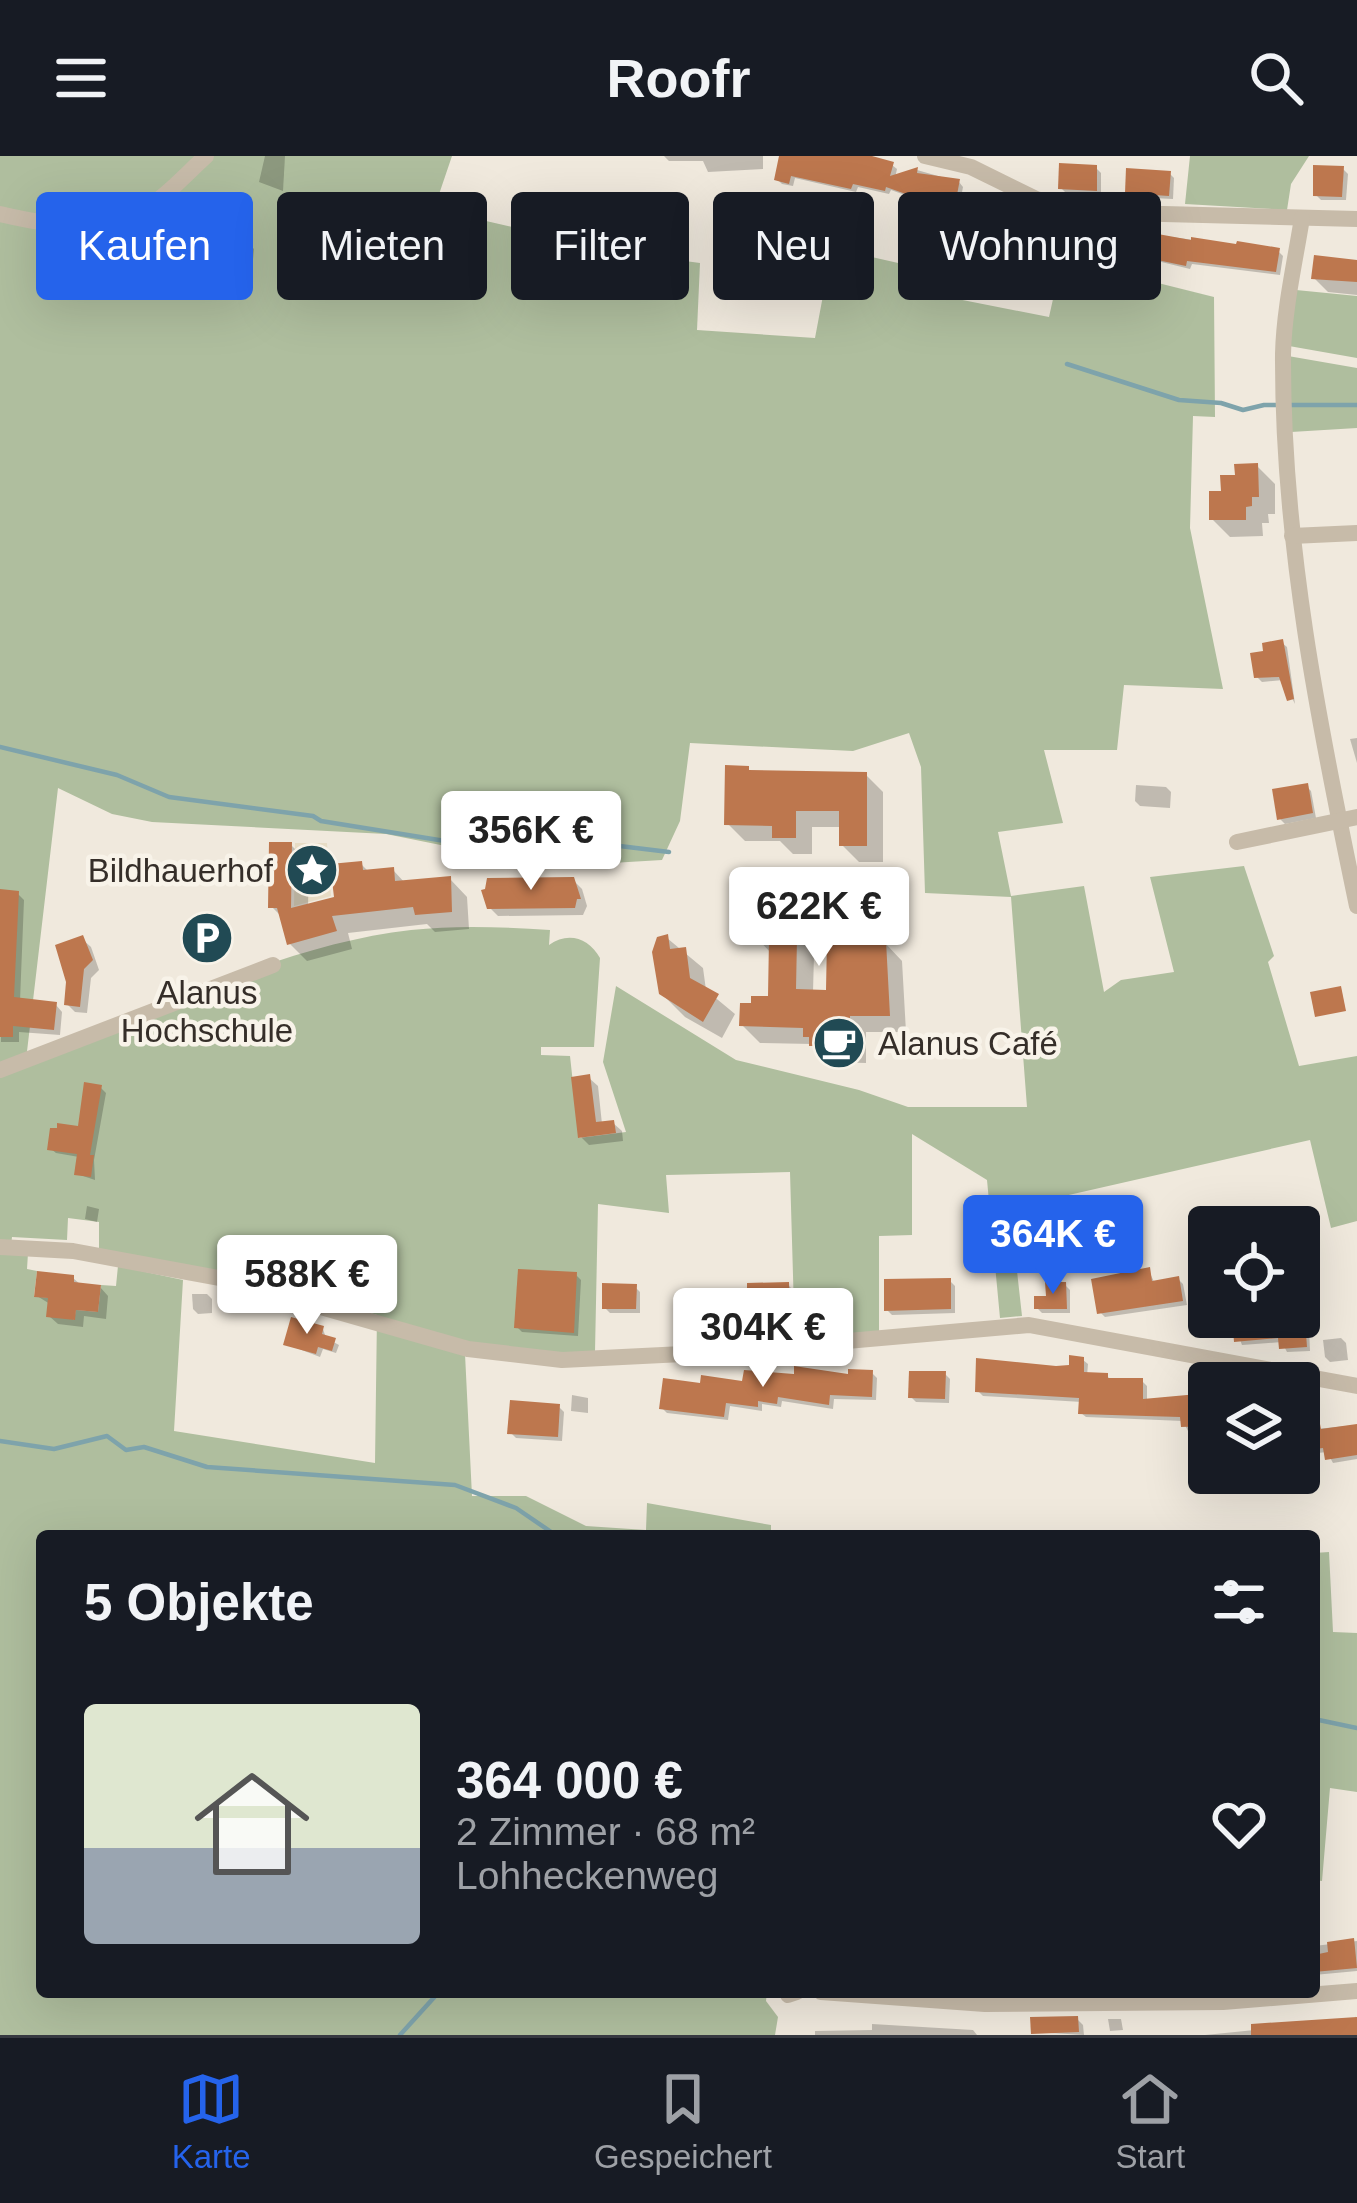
<!DOCTYPE html>
<html lang="de">
<meta charset="utf-8">
<style>
:root{--surface:#171b24;--page:#20242c;--text:#f1f3f6;--muted:#9ea1a6;--line:#363941;--accent:#2563eb}
body{margin:0;font-family:Arial,sans-serif;background:var(--page);color:var(--text);height:100vh;display:flex;flex-direction:column;font-size:45px;white-space:nowrap}
*{box-sizing:border-box;margin:0}
p{font-size:39px;color:var(--muted)}
.icon{flex:none;width:66px;height:66px;fill:none;stroke:currentColor;stroke-width:2;stroke-linecap:round;stroke-linejoin:round}
.map{position:relative;flex:1;overflow:hidden}
.details{position:absolute;left:36px;top:1374px;width:1284px;height:468px;display:flex;flex-direction:column;background:var(--surface);border-radius:12px;box-shadow:0 12px 48px #0002}
.details>*{flex:none}
.banner{position:absolute;left:36px;top:36px;width:1287px;height:108px;display:flex;gap:24px}
.fabs{position:absolute;left:1188px;top:1050px;display:grid;gap:24px}
.fabs a{display:grid;place-items:center;width:132px;height:132px;border-radius:12px;background:var(--surface);box-shadow:0 12px 48px #0002;font-size:60px}
.price{position:absolute;translate:-50% -102px;padding:0 27px;border-radius:12px;background:#fff;color:#222;font-size:39px;line-height:78px;filter:drop-shadow(0 3px 6px #0008)}
.price::after{content:'';position:absolute;left:50%;top:72px;width:36px;height:27px;margin-left:-18px;background:inherit;clip-path:polygon(0 0,100% 0,50% 100%)}
.price.active{background:var(--accent);color:#fff}
ul{padding:0;list-style:none}
li{display:flex;align-items:center;gap:36px;height:300px;padding:0 48px}
li+li{border-top:3px solid var(--line)}
li span{display:grid;place-items:center;flex:none;width:336px;height:240px;border-radius:12px;color:#555}
li>.icon{margin-inline-start:auto}
span .icon{width:144px;height:144px;fill:#fffc;stroke-width:1}
li b{font-size:51px}
h2{display:flex;justify-content:space-between;align-items:center;height:144px;padding:0 48px;font-size:51px}
.pill{padding:0 42px;border-radius:12px;background:var(--surface);box-shadow:0 12px 48px #0002;font-size:42px;line-height:108px}
.pill.active{background:var(--accent);color:#fff}
header{display:flex;justify-content:space-between;align-items:center;height:156px;padding:0 48px;background:var(--surface);font-size:54px;font-weight:700}
.dock{display:flex;justify-content:space-around;align-items:center;height:168px;border-top:3px solid var(--line);background:var(--surface);font-size:33px;color:var(--muted)}
.dock a{display:grid;justify-items:center;gap:6px}
.dock .active{color:var(--accent)}
.map>svg:first-child{display:block}
</style>
<header><svg class="icon" aria-label="menu" viewBox="0 0 24 24"><path d="M4 6h16M4 12h16M4 18h16"/></svg>Roofr<svg class="icon" aria-label="search" viewBox="0 0 24 24"><circle cx="10" cy="10" r="6"/><path d="M15 15l6 6"/></svg></header>
<div class="map">
<svg width="1357" height="1879" viewBox="0 0 1357 1879">
<rect width="100%" height="100%" fill="#f0e9dd"/>
<!-- green -->
<g fill="#afbe9e" fill-rule="evenodd">
<path d="M 0,0 L 452,0 L 434,53 L 625,97 L 700,107 L 697,174 L 815,182 L 832,92 L 907,109 L 912,134 L 1049,161 L 1062,103 L 1214,141 L 1215,261 L 1193,260 L 1190,372 L 1223,533 L 1124,529 L 1117,594 L 1044,594 L 1063,667 L 998,676 L 1011,740 L 1084,730 L 1104,836 L 1121,824 L 1174,816 L 1150,721 L 1244,710 L 1274,800 L 1268,806 L 1299,910 L 1357,900 L 1357,1065 L 1331,1072 L 1310,984 L 1038,1046 L 1061,1070 L 1075,1101 L 1016,1106 L 1022,1160 L 1000,1162 L 987,1024 L 912,978 L 912,1079 L 879,1080 L 879,1182 L 795,1188 L 790,1016 L 666,1019 L 669,1057 L 598,1048 L 595,1196 L 465,1198 L 472,1340 L 526,1340 L 586,1370 L 646,1374 L 647,1347 L 771,1369 L 771,1380 L 42,1380 L 42,1836 L 767,1836 L 766,1845 L 778,1861 L 775,1879 L 0,1879 ZM 909,577 L 921,611 L 925,737 L 1011,741 L 1027,951 L 908,951 L 859,934 L 736,904 L 616,830 L 603,906 L 626,976 L 579,982 L 570,900 L 541,899 L 541,891 L 594,891 L 600,802 C 589,782 568,775 549,789 L 550,774 C 504,771 457,769 411,774 C 285,788 144,858 26,904 L 58,632 L 112,658 L 152,666 L 386,678 L 515,704 L 578,709 L 662,704 L 680,665 L 690,587 L 853,595 ZM 68,1062 L 99,1066 L 99,1096 L 277,1127 L 377,1159 L 375,1307 L 174,1275 L 183,1124 L 118,1110 L 116,1130 L 101,1129 L 98,1156 L 76,1154 L 74,1164 L 48,1142 L 34,1140 L 37,1115 L 27,1113 L 28,1097 L 11,1090 L 12,1081 L 67,1084 Z"/>
<polygon points="1190,0 1309,0 1291,28 1287,54 1185,48"/>
<polygon points="1296,134 1357,140 1357,202 1289,190"/>
<polygon points="1288,200 1357,212 1357,272 1291,276"/>
<polygon points="1329,1396 1333,1476 1357,1477 1357,1636 1330,1632 1322,1725 1314,1724 1314,1397"/>
</g>
<!-- plaza -->
<polygon fill="#e7dcc5" points="295,687 327,687 331,740 294,750"/>
<!-- shadow -->
<g fill="#0003" fill-rule="evenodd">
<polygon points="265,0 285,0 283,35 259,26"/>
<polygon points="664,0 763,0 763,13 708,16 703,5 669,5"/>
<polygon points="782,0 861,0 892,9 897,13 895,22 917,14 959,26 963,31 960,47 1016,54 1021,59 1018,83 979,77 966,61 891,34 889,38 858,31 856,36 795,22 793,30 782,28 777,23"/>
<polygon points="1096,12 1101,17 1101,38 1066,37 1061,32"/>
<polygon points="1343,13 1348,18 1346,44 1321,44 1316,39"/>
<polygon points="1169,17 1174,22 1173,43 1133,41 1128,36"/>
<polygon points="1064,67 1072,75 1090,79 1106,95 1110,73 1278,95 1283,100 1280,119 1192,108 1190,113 1108,93 1104,116 1066,109 1048,91"/>
<polygon points="249,88 254,93 250,135 202,130 197,125"/>
<polygon points="1357,105 1357,139 1328,136 1314,122"/>
<polygon points="1257,310 1275,328 1275,358 1268,358 1269,367 1262,367 1263,380 1230,381 1212,363 1224,338"/>
<polygon points="1282,487 1287,491 1295,548 1283,524 1262,526 1257,521"/>
<polygon points="1357,582 1357,607 1350,583"/>
<polygon points="748,613 752,617 866,619 883,636 883,706 859,706 842,689 842,671 812,671 812,698 793,698 780,685 745,685 727,667"/>
<polygon points="1136,629 1166,631 1171,636 1170,652 1140,650 1135,645"/>
<polygon points="1306,630 1311,635 1316,662 1285,668 1280,663"/>
<polygon points="291,689 309,707 308,751 337,743 361,708 370,717 393,714 405,727 450,723 467,741 469,773 435,776 427,768 348,777 352,793 307,805 289,787 283,762 271,750"/>
<polygon points="573,724 582,733 587,750 583,759 498,760 490,752"/>
<polygon points="17,737 24,744 20,845 56,849 62,856 60,879 19,876 19,886 1,886 0,767"/>
<path d="M 851,743 L 868,760 L 868,769 L 902,805 L 906,876 L 866,876 L 866,907 L 830,906 L 812,888 L 760,887 L 742,869 L 771,843 L 772,798 L 756,781 L 773,767 ZM 814,799 L 830,799 L 829,837 L 813,836 Z"/>
<polygon points="667,782 703,812 706,834 735,858 722,882 685,861 666,842"/>
<polygon points="82,783 91,791 99,814 91,822 87,857 75,856 67,848"/>
<polygon points="589,922 598,930 602,968 613,967 622,975 623,985 589,989 581,981"/>
<polygon points="101,932 106,937 94,1004 95,1024 77,1018 79,1001 56,997 50,992 81,973"/>
<polygon points="87,1050 99,1053 97,1066 85,1063"/>
<polygon points="1149,1115 1155,1128 1178,1123 1183,1128 1187,1149 1105,1161 1100,1156"/>
<polygon points="576,1119 581,1124 578,1180 522,1176 517,1171"/>
<polygon points="73,1122 81,1129 100,1131 108,1140 106,1163 84,1160 83,1171 58,1168 49,1160 50,1148 37,1140"/>
<polygon points="950,1125 955,1130 955,1157 892,1159 887,1154"/>
<polygon points="788,1129 793,1134 793,1165 721,1174 716,1169 751,1146"/>
<polygon points="1065,1129 1070,1134 1070,1157 1042,1157 1037,1152"/>
<polygon points="635,1131 640,1136 640,1157 610,1157 605,1152"/>
<polygon points="192,1138 207,1138 212,1143 212,1157 198,1158 193,1153"/>
<polygon points="1209,1141 1209,1161 1266,1161 1267,1169 1304,1167 1309,1172 1310,1195 1287,1196 1282,1186 1242,1189 1236,1173 1209,1175 1204,1171 1201,1142"/>
<polygon points="323,1173 326,1182 339,1189 336,1197 323,1193 320,1201 286,1188"/>
<polygon points="1341,1182 1346,1187 1348,1204 1330,1206 1325,1201 1323,1184"/>
<polygon points="1083,1204 1088,1208 1087,1220 1107,1220 1112,1225 1142,1225 1147,1230 1147,1246 1209,1240 1209,1273 1188,1275 1183,1265 1086,1261 1081,1257 1082,1246 983,1240 978,1235 1072,1211"/>
<polygon points="872,1217 877,1222 876,1244 834,1243 833,1253 782,1245 781,1251 762,1248 762,1255 730,1250 728,1264 667,1257 662,1252 703,1230"/>
<polygon points="945,1218 950,1223 949,1247 916,1246 911,1241"/>
<polygon points="572,1239 588,1242 588,1257 571,1255"/>
<polygon points="559,1251 564,1256 562,1285 516,1282 511,1277"/>
<polygon points="1299,1259 1305,1264 1306,1274 1357,1269 1357,1303 1333,1307 1327,1296 1299,1299"/>
<polygon points="1357,1785 1357,1815 1314,1819 1314,1790"/>
<polygon points="1355,1859 1357,1879 1205,1879 1355,1864"/>
<polygon points="1077,1863 1083,1869 1084,1879 1034,1876"/>
<polygon points="1108,1863 1121,1863 1123,1874 1110,1875"/>
<polygon points="872,1868 973,1874 977,1879 815,1879 815,1875 872,1874"/>
</g>
<g fill="none" stroke-linecap="round" stroke-linejoin="round">
<!-- stream -->
<g stroke="#7ea3ab" stroke-width="4.5">
<polyline points="1067,208 1179,244 1221,247 1243,254 1264,249 1357,249"/>
<polyline points="0,591 117,619 169,641 313,660 321,665 445,685 603,688 669,696"/>
<polyline points="0,1285 54,1293 107,1280 126,1294 144,1291 207,1311 455,1329 516,1352 557,1380"/>
<polyline points="1314,1563 1357,1572"/>
<polyline points="400,1879 439,1836"/>
</g>
</g>
<!-- building -->
<g fill="#bd774e" fill-rule="evenodd">
<polygon points="779,0 872,0 894,6 890,20 918,11 917,17 960,23 956,44 1018,51 1014,80 971,74 972,67 963,66 963,59 936,53 937,49 886,31 885,35 853,28 851,33 791,20 789,28 774,24"/>
<polygon points="1059,7 1097,9 1097,35 1058,33"/>
<polygon points="1313,9 1344,10 1342,41 1313,40"/>
<polygon points="1126,12 1171,15 1169,40 1125,37"/>
<polygon points="1048,61 1065,64 1065,71 1091,76 1087,100 1045,93"/>
<polygon points="1108,69 1191,84 1191,81 1236,88 1237,85 1280,92 1276,116 1187,105 1186,110 1138,100 1139,97 1104,90"/>
<polygon points="197,80 250,85 246,131 194,127"/>
<polygon points="1314,99 1357,104 1357,126 1311,123"/>
<polygon points="1258,307 1259,341 1252,341 1252,350 1246,351 1246,364 1209,364 1209,335 1221,335 1220,319 1235,319 1234,308"/>
<polygon points="1283,483 1294,543 1287,545 1279,521 1254,522 1250,497 1263,495 1262,487"/>
<polygon points="725,609 749,610 749,614 867,616 867,690 839,690 839,655 796,655 796,682 772,682 772,670 724,669"/>
<polygon points="1308,627 1313,657 1277,664 1272,633"/>
<polygon points="269,686 292,686 291,752 334,741 330,708 362,705 363,714 394,711 395,725 451,720 452,756 415,759 413,751 332,760 337,775 287,789 277,752 268,752"/>
<polygon points="574,721 581,743 577,743 575,752 487,753 481,734 485,733 487,722"/>
<polygon points="0,733 19,735 14,841 57,846 54,874 13,870 13,881 0,881"/>
<path d="M 770,738 L 852,740 L 852,763 L 867,763 L 866,784 L 886,785 L 890,860 L 850,860 L 850,890 L 809,890 L 809,881 L 803,881 L 803,872 L 739,870 L 740,847 L 751,847 L 751,840 L 768,840 L 769,783 L 753,783 L 753,763 L 770,763 ZM 797,782 L 827,783 L 826,834 L 796,833 Z"/>
<polygon points="668,778 670,793 686,791 690,822 719,838 703,866 659,838 652,796 657,781"/>
<polygon points="83,779 93,804 84,813 80,851 64,849 66,826 55,789"/>
<polygon points="1341,830 1346,855 1315,861 1310,836"/>
<polygon points="590,918 596,966 614,964 616,977 578,982 571,921"/>
<polygon points="84,926 102,929 90,999 94,999 91,1021 74,1019 77,998 47,994 50,972 57,972 57,967 78,970"/>
<polygon points="1150,1111 1152,1125 1179,1120 1183,1145 1097,1158 1091,1123"/>
<polygon points="518,1113 577,1116 574,1177 514,1172"/>
<polygon points="37,1115 74,1119 74,1126 101,1129 98,1156 76,1154 75,1164 46,1161 48,1142 34,1141"/>
<polygon points="951,1122 951,1153 884,1155 884,1123"/>
<polygon points="789,1126 790,1161 714,1170 712,1145 747,1143 747,1127"/>
<polygon points="1045,1126 1066,1126 1067,1153 1034,1153 1034,1140 1046,1140"/>
<polygon points="602,1127 637,1128 636,1153 602,1153"/>
<polygon points="291,1161 324,1170 322,1178 336,1182 332,1195 318,1191 316,1198 283,1189"/>
<polygon points="1232,1161 1263,1161 1264,1166 1305,1164 1307,1191 1279,1193 1278,1182 1234,1186"/>
<polygon points="1069,1199 1084,1201 1084,1216 1108,1217 1108,1222 1143,1222 1143,1243 1209,1237 1209,1270 1181,1271 1180,1261 1078,1258 1079,1242 975,1236 976,1202 1056,1210 1069,1209"/>
<polygon points="794,1210 848,1218 848,1213 873,1214 872,1241 830,1239 829,1249 778,1241 777,1248 758,1245 758,1251 726,1247 724,1261 659,1253 663,1222 700,1227 701,1219 742,1225 744,1214 794,1218"/>
<polygon points="909,1215 946,1215 945,1243 908,1242"/>
<polygon points="510,1244 560,1248 558,1281 507,1278"/>
<polygon points="1320,1268 1321,1273 1357,1268 1357,1299 1325,1304 1323,1292 1299,1295 1299,1273"/>
<polygon points="1354,1782 1357,1812 1314,1816 1314,1799 1328,1796 1327,1786"/>
<polygon points="1078,1860 1079,1876 1031,1878 1030,1861"/>
<polygon points="1357,1861 1357,1879 1251,1879 1251,1868"/>
</g>
<g fill="none" stroke-linecap="round" stroke-linejoin="round">
<!-- minor -->
<g stroke="#c7bba9" stroke-width="16">
<polyline points="925,0 971,11 1036,43 1084,56 1357,63"/>
<path d="M 0,58 C 43,68 100,79 140,56 C 165,42 185,19 206,0"/>
<path d="M 1302,62 C 1295,106 1284,153 1283,198 C 1282,385 1319,569 1357,750"/>
<polyline points="1292,380 1357,377"/>
<polyline points="1237,686 1357,661"/>
<polyline points="0,914 273,809"/>
<polyline points="0,1091 73,1095 219,1122 468,1193 562,1204 723,1196 1029,1169 1357,1230"/>
<polyline points="821,1836 985,1848 1223,1846 1357,1835"/>
<polyline points="788,1839 797,1836"/>
</g>
</g>
<!-- icons -->
<defs>
<g id="sight-disc" transform="scale(2.7)"><circle r="9.5" fill="#214a54" stroke="#f8f3e9"/><path d="M0-6L1.8-2.2L6-1.7L2.9 1.2L3.7 5.4L0 3.3L-3.7 5.4L-2.9 1.2L-6-1.7L-1.8-2.2Z" fill="#fff"/></g>
<g id="parking-disc" transform="scale(2.7)"><circle r="9.5" fill="#214a54" stroke="#f8f3e9"/><path d="M-3.5-5.5H1a3.5 3.5 0 0 1 0 7H-1V5.5H-3.5ZM-1-3.4V-.6H.8a1.4 1.4 0 0 0 0-2.8Z" fill="#fff"/></g>
<g id="cafe-disc" transform="scale(2.7)"><circle r="9.5" fill="#214a54" stroke="#f8f3e9"/><path d="M-5.5-4.5H6V0H3Q3 3.5 0 3.5H-2.5Q-5.5 3.5-5.5 0ZM3-3.2v2h1.7v-2ZM-6 4.5H4V6H-6Z" fill="#fff"/></g>
</defs>
<g fill-rule="evenodd">
<use href="#sight-disc" x="312" y="714"/>
<use href="#parking-disc" x="207" y="782"/>
<use href="#cafe-disc" x="839" y="887"/>
</g>
<g text-anchor="middle" stroke-width="9" stroke-linejoin="round" paint-order="stroke">
<!-- poi labels -->
<g font-size="33" fill="#352e29" stroke="#f8f3e9" text-anchor="end">
<text x="273" y="726">Bildhauerhof</text>
<text x="207" y="848" text-anchor="middle">Alanus<tspan x="207" dy="38">Hochschule</tspan></text>
<text x="878" y="899" text-anchor="start">Alanus Café</text>
</g>
</g>
</svg>
<div class="fabs">
<a><svg class="icon" aria-label="locate" viewBox="0 0 24 24"><circle cx="12" cy="12" r="6"/><path d="M12 2v4M12 18v4M2 12h4M18 12h4"/></svg></a>
<a><svg class="icon" aria-label="layers" viewBox="0 0 24 24"><path d="M12 4l9 5-9 5-9-5zM3 14l9 5 9-5"/></svg></a>
</div>
<b class="price" style="left:531px;top:737px">356K €</b>
<b class="price" style="left:819px;top:813px">622K €</b>
<b class="price active" style="left:1053px;top:1141px">364K €</b>
<b class="price" style="left:307px;top:1181px">588K €</b>
<b class="price" style="left:763px;top:1234px">304K €</b>
<div class="banner">
<a class="pill active">Kaufen</a>
<a class="pill">Mieten</a>
<a class="pill">Filter</a>
<a class="pill">Neu</a>
<a class="pill">Wohnung</a>
</div>
<section class="details">
<h2>5 Objekte<svg class="icon" aria-label="filters" viewBox="0 0 24 24"><path d="M4 7h16M4 17h16"/><circle cx="9" cy="7" r="2"/><circle cx="15" cy="17" r="2"/></svg></h2>
<ul>
<li><span style="background:linear-gradient(#dfe7d0 60%,#9aa5b1 0)"><svg class="icon" aria-label="home" viewBox="0 0 24 24"><path d="M3 11l9-7 9 7M6 9v11h12V9"/></svg></span><div><b>364 000 €</b><p>2 Zimmer · 68 m²</p><p>Lohheckenweg</p></div><svg class="icon" aria-label="heart" viewBox="0 0 24 24"><path d="M12 20l-8-8c-3-5 5-10 8-4 3-6 11-1 8 4z"/></svg></li>
</ul>
</section>
</div>
<nav class="dock">
<a class="active"><svg class="icon" aria-label="map" viewBox="0 0 24 24"><path d="M3 6l6-2 6 2 6-2v14l-6 2-6-2-6 2zM9 4v14M15 6v14"/></svg>Karte</a>
<a><svg class="icon" aria-label="saved" viewBox="0 0 24 24"><path d="M7 4h10v16l-5-4-5 4z"/></svg>Gespeichert</a>
<a><svg class="icon" aria-label="home" viewBox="0 0 24 24"><path d="M3 11l9-7 9 7M6 9v11h12V9"/></svg>Start</a>
</nav>
